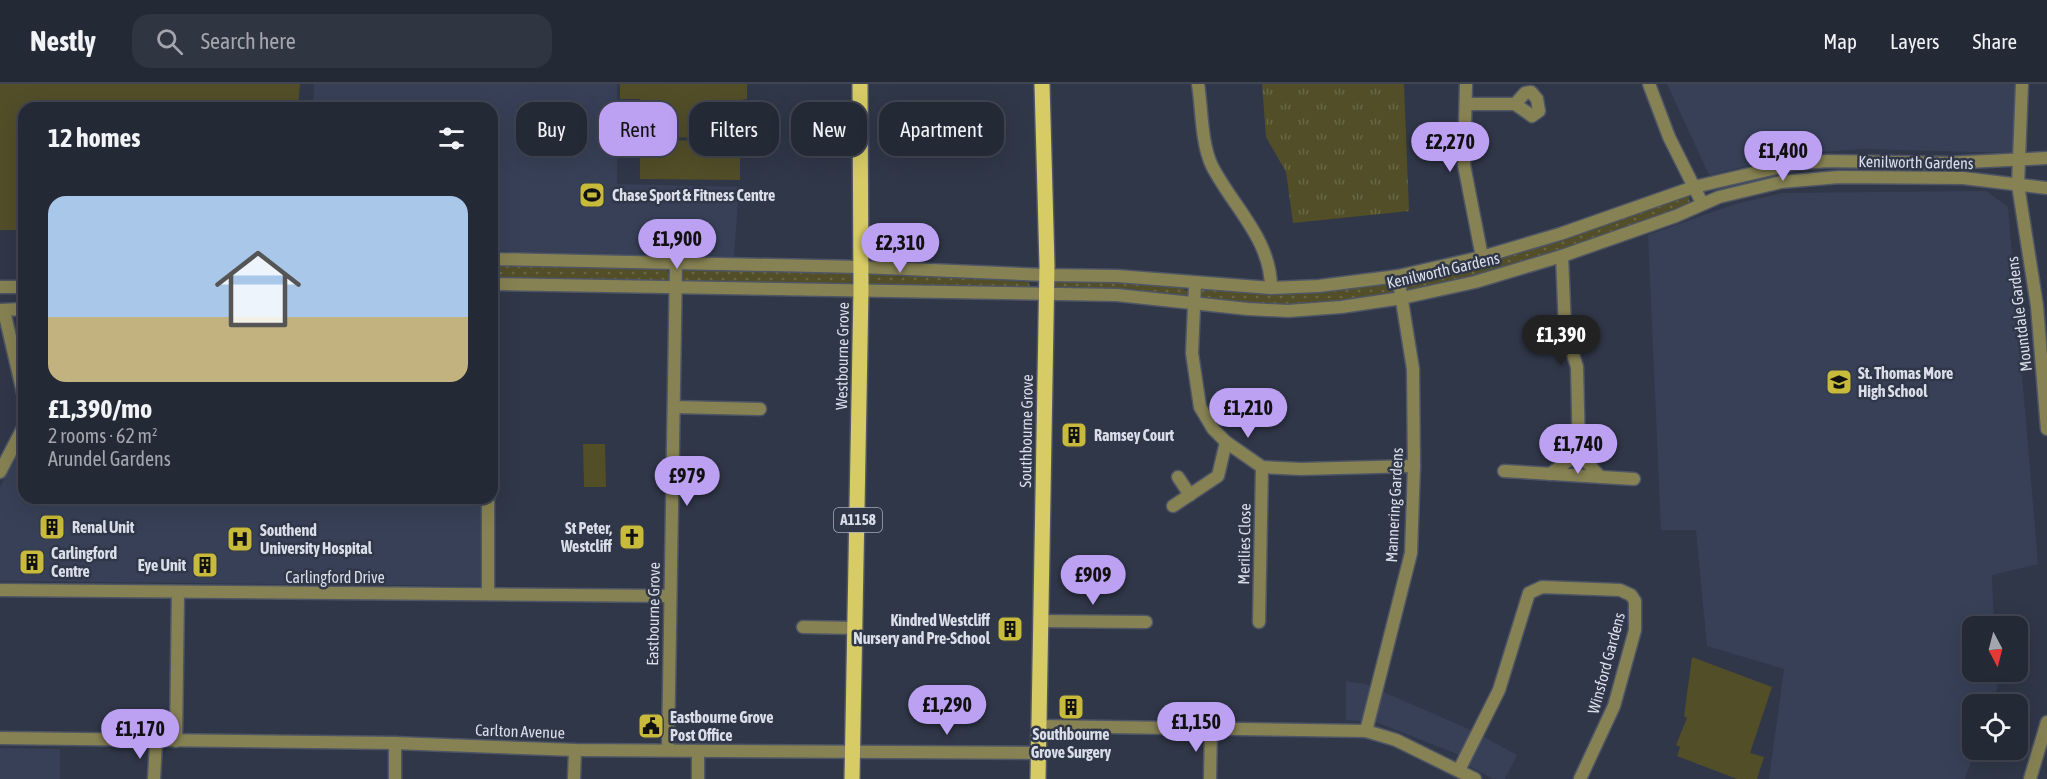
<!DOCTYPE html>
<meta charset="utf-8">
<style>
:root{--surface:#242936;--page:#303542;--text:#f1f3f6;--muted:#a3a6ad;--line:#414551;--accent:#bca0f2}
body{margin:0;font-family:"Asap Condensed",sans-serif;background:var(--page);color:var(--text);height:100vh;display:flex;flex-direction:column;font-size:22px;white-space:nowrap}
*{box-sizing:border-box;margin:0}
p{font-size:20px;color:var(--muted)}
.icon{flex:none;width:33px;height:33px;fill:none;stroke:currentColor;stroke-width:2;stroke-linecap:round;stroke-linejoin:round}
.map{position:relative;flex:1;overflow:hidden}
.drawer{position:absolute;left:18px;top:18px;width:480px;height:402px;display:flex;flex-direction:column;background:var(--surface);border-radius:18px;box-shadow:0 6px 24px #0002,0 0 0 2px var(--line)}
.drawer>*{flex:none}
.guide{position:absolute;left:516px;top:18px;width:570px;height:54px;display:flex;gap:12px}
.needle{width:39px;rotate:173deg}
.fabs{position:absolute;left:1962px;top:532px;display:grid;gap:12px}
.fabs a{display:grid;place-items:center;width:66px;height:66px;border-radius:12px;background:var(--surface);box-shadow:0 6px 24px #0002,0 0 0 2px var(--line);font-size:30px}
.price{position:absolute;translate:-50% -51px;padding:0 14px;border-radius:21px;background:var(--accent);color:#111;font-size:20px;line-height:39px;filter:drop-shadow(0 2px 3px #0008)}
.price::after{content:'';position:absolute;left:50%;top:36px;width:18px;height:14px;margin-left:-9px;background:inherit;clip-path:polygon(0 0,100% 0,50% 100%)}
.price.selected{background:#222;color:#fff}
ul{padding:0;list-style:none}
li{display:grid;align-content:center;gap:12px;height:318px;padding:0 30px}
li+li{border-top:2px solid var(--line)}
li span{display:grid;place-items:center;height:186px;border-radius:18px;color:#555}
li>.icon{margin-inline-start:auto}
span .icon{width:108px;height:108px;fill:#fffc;stroke-width:1}
li b{font-size:26px}
h2{display:flex;justify-content:space-between;align-items:center;height:72px;padding:0 30px;font-size:26px}
.chip{padding:0 21px;border-radius:18px;background:var(--surface);box-shadow:0 6px 24px #0002,0 0 0 2px var(--line);font-size:21px;line-height:54px}
.chip.selected{background:var(--accent);color:#111}
header{display:flex;align-items:center;gap:36px;box-sizing:border-box;height:84px;padding:0 30px;background:var(--surface);border-bottom:2px solid var(--line)}
header strong{font-size:28px}
nav{display:flex;gap:33px;margin-inline-start:auto;font-size:21px}
.search{width:420px;height:54px;background:var(--page);display:flex;align-items:center;gap:15px;box-sizing:border-box;padding:0 21px;border-radius:18px;color:var(--muted);font-size:22px}
.map>svg:first-child{display:block}
</style>
<header>
<strong>Nestly</strong>
<div class="search"><svg class="icon" aria-label="search" viewBox="0 0 24 24"><circle cx="10" cy="10" r="6"/><path d="M15 15l6 6"/></svg>Search here</div>
<nav><a>Map</a><a>Layers</a><a>Share</a></nav>
</header>
<div class="map">
<svg width="2047" height="695" viewBox="0 0 2047 695">
<defs>
<pattern id="grass-dots" width="8" height="8" patternUnits="userSpaceOnUse" patternTransform="scale(1.5)"><rect width="8" height="8" fill="#524e28"/><path d="M2 2h.1M6 6h.1" fill="none" stroke="#6a6747" stroke-width="1.8" stroke-linecap="round"/></pattern>
<pattern id="park-tufts" width="24" height="20" patternUnits="userSpaceOnUse" patternTransform="scale(1.5)"><rect width="24" height="20" fill="#524e28"/><path d="M3 7l-1-3M5 7V3M7 7l1-3M15 17l-1-3M17 17v-4M19 17l1-3" fill="none" stroke="#6a6747"/></pattern>
</defs>
<rect width="100%" height="100%" fill="#303748"/>
<!-- built -->
<g fill="#374057">
<polygon points="314,0 617,0 617,100 739,103 734,173 492,167 492,24 313,24"/>
<polygon points="1667,0 2016,0 2012,69 1863,65 1822,68 1789,72 1709,91"/>
<polygon points="1986,107 2008,123 2038,480 1992,491 1994,543 1972,543 1972,588 1996,588 1997,605 1991,621 1972,621 1972,666 1975,666 1965,695 1769,695 1784,585 1707,562 1696,446 1661,446 1648,151 1735,120 1782,109"/>
<polygon points="24,358 24,414 481,414 480,502 0,497 0,403"/>
<polygon points="1346,597 1365,600 1471,646 1517,671 1505,695 1493,695 1469,682 1457,670 1376,638 1346,636"/>
<polygon points="0,664 60,665 60,695 0,695"/>
</g>
<!-- grass -->
<g fill="url(#grass-dots)">
<path d="M 1689,111 L 1690,123 C 1598,155 1508,185 1414,207 L 1406,204 L 1407,196 Z"/>
<polygon points="503,181 666,183 669,193 667,198 502,195 497,190 497,184"/>
<polygon points="684,185 851,188 854,192 853,198 844,200 685,198 680,194"/>
<polygon points="869,188 1029,198 1030,206 870,200 865,195"/>
<polygon points="1055,196 1109,197 1182,204 1188,208 1188,213 1053,206"/>
<polygon points="1389,199 1394,203 1391,211 1301,222 1201,219 1200,207 1204,205 1302,209"/>
</g>
<!-- park -->
<polygon fill="url(#park-tufts)" points="1262,0 1404,0 1409,127 1293,139 1286,88 1266,53"/>
<!-- garden -->
<g fill="#524e28">
<polygon points="0,0 300,0 298,24 24,24 24,146 0,146"/>
<polygon points="620,0 747,0 747,15 740,16 740,54 640,53 640,15 620,15"/>
<polygon points="640,56 740,57 740,96 640,95"/>
<polygon points="583,360 605,360 606,403 584,403"/>
<polygon points="1692,573 1772,603 1750,669 1764,673 1757,695 1737,695 1677,672 1680,663 1676,661 1687,634 1684,632"/>
</g>
<g fill="none" stroke-linecap="round" stroke-linejoin="round">
<!-- minor casing -->
<g stroke="#4e5565" stroke-width="15">
<g id="minor">
<path d="M 1198,0 C 1202,25 1201,59 1212,82 C 1233,123 1271,155 1271,204"/>
<polyline points="1466,0 1464,81 1482,173"/>
<polyline points="1649,0 1669,53 1702,119"/>
<polyline points="2022,0 2018,101 2037,222 2047,345"/>
<polyline points="1467,20 1515,20 1532,32 1539,27 1537,15 1531,8 1525,9 1515,20"/>
<polyline points="492,175 860,183 1046,191 1117,192 1271,204 1319,202 1398,192 1482,173 1560,150 1694,103 1793,80 1827,77 1946,79 2047,74"/>
<polyline points="492,200 1117,211 1248,225 1288,227 1341,223 1402,214 1475,198 1562,172 1676,132 1719,113 1781,98 1839,93 1963,94 2047,104"/>
<polyline points="1195,200 1192,269 1200,323 1213,345 1226,358 1262,383 1301,385 1414,382"/>
<polyline points="0,203 24,203"/>
<polyline points="0,226 24,225"/>
<polyline points="4,227 24,313"/>
<polyline points="674,323 760,325"/>
<polyline points="1579,369 1600,393"/>
<polyline points="1504,387 1634,395"/>
<polyline points="0,388 24,342"/>
<polyline points="1550,390 1579,369 1577,283 1565,245 1562,172"/>
<polyline points="1178,393 1190,411"/>
<polyline points="1173,422 1218,392 1226,358"/>
<polyline points="0,506 670,512"/>
<polyline points="488,510 488,414"/>
<polyline points="1040,537 1146,538"/>
<polyline points="1259,538 1262,383"/>
<polyline points="803,543 856,544"/>
<polyline points="1039,642 1366,647 1396,656 1475,695"/>
<polyline points="1366,647 1411,469 1414,382 1413,285 1398,192"/>
<polyline points="0,654 395,659 575,666 1039,669"/>
<polyline points="176,657 178,508"/>
<polyline points="395,659 395,695"/>
<polyline points="668,666 676,179"/>
<polyline points="698,667 698,695"/>
<polyline points="1459,686 1499,606 1529,509 1542,503 1620,506 1631,511 1635,517 1635,546 1614,622 1580,695"/>
<polyline points="154,695 156,657"/>
<polyline points="574,695 575,666"/>
<polyline points="1210,695 1211,643"/>
<polyline points="2030,695 2047,638"/>
</g>
</g>
<!-- major casing -->
<g stroke="#4e5565" stroke-width="18">
<g id="major">
<polyline points="852,695 861,206 860,0"/>
<polyline points="1038,695 1047,181 1042,0"/>
</g>
</g>
<!-- minor -->
<use href="#minor" stroke="#878253" stroke-width="12"/>
<!-- major -->
<use href="#major" stroke="#d6cb65" stroke-width="15"/>
</g>
<!-- icons -->
<defs>
<g id="stadium-square" transform="scale(1.35)"><rect x="-9" y="-9" width="18" height="18" rx="4" fill="#c8bb3b" stroke="#303748"/><path d="M0-5a6.5 5 0 1 0 0 10a6.5 5 0 1 0 0-10ZM-3.5-1.8h7v3.6h-7Z" fill="#111"/></g>
<g id="school-square" transform="scale(1.35)"><rect x="-9" y="-9" width="18" height="18" rx="4" fill="#c8bb3b" stroke="#303748"/><path d="M0-5L7-2L0 1L-7-2ZM-4 1L0 2.5L4 1V4Q0 6-4 4Z" fill="#111"/></g>
<g id="building-square" transform="scale(1.35)"><rect x="-9" y="-9" width="18" height="18" rx="4" fill="#c8bb3b" stroke="#303748"/><path d="M-4-6H4V6H1V3H-1V6H-4ZM-2.5-4.3h1.7v1.8h-1.7ZM.8-4.3h1.7v1.8H.8ZM-2.5-1h1.7V.8h-1.7ZM.8-1h1.7V.8H.8Z" fill="#111"/></g>
<g id="church-square" transform="scale(1.35)"><rect x="-9" y="-9" width="18" height="18" rx="4" fill="#c8bb3b" stroke="#303748"/><path d="M-1.2-6h2.4v3.5h3.3v2.4h-3.3V6h-2.4V-.1h-3.3v-2.4h3.3Z" fill="#111"/></g>
<g id="hospital-square" transform="scale(1.35)"><rect x="-9" y="-9" width="18" height="18" rx="4" fill="#c8bb3b" stroke="#303748"/><path d="M-5-5h3v3.5h4V-5h3V5h-3V1.5h-4V5h-3Z" fill="#111"/></g>
<g id="civic-square" transform="scale(1.35)"><rect x="-9" y="-9" width="18" height="18" rx="4" fill="#c8bb3b" stroke="#303748"/><path d="M-.6-6.5H3V-4.5H.6V-3L4-1V1h2V6H-6V1h2V-1L-.6-3ZM-1.2 2.5V6h2.4V2.5Z" fill="#111"/></g>
</defs>
<g fill-rule="evenodd">
<use href="#stadium-square" x="592" y="111"/>
<use href="#school-square" x="1839" y="298"/>
<use href="#building-square" x="1074" y="351"/>
<use href="#building-square" x="52" y="443"/>
<use href="#church-square" x="632" y="453"/>
<use href="#hospital-square" x="240" y="455"/>
<use href="#building-square" x="32" y="478"/>
<use href="#building-square" x="205" y="481"/>
<use href="#building-square" x="1010" y="545"/>
<use href="#building-square" x="1071" y="623"/>
<use href="#civic-square" x="651" y="642"/>
</g>
<g text-anchor="middle" stroke-width="5" stroke-linejoin="round" paint-order="stroke">
<!-- shield labels -->
<rect fill="#303748" stroke="#a6acb9" stroke-width="1.5" x="834" y="424" width="48" height="24" rx="4.5"/>
<g font-size="15" font-weight="bold" fill="#d9dee9">
<text x="858" y="441">A1158</text>
</g>
<!-- street labels -->
<g font-size="16" fill="#d9dee9" stroke="#303748">
<text transform="translate(1916 78) rotate(1)" y="6">Kenilworth Gardens</text>
<text transform="translate(1443 186) rotate(-13)" y="6">Kenilworth Gardens</text>
<text transform="translate(2019 230) rotate(-97)" y="6">Mountdale Gardens</text>
<text transform="translate(842 272) rotate(-89)" y="6">Westbourne Grove</text>
<text transform="translate(1026 347) rotate(-89)" y="6">Southbourne Grove</text>
<text transform="translate(1394 421) rotate(-87)" y="6">Mannering Gardens</text>
<text transform="translate(1244 460) rotate(-89)" y="6">Merilies Close</text>
<text x="335" y="499">Carlingford Drive</text>
<text transform="translate(653 530) rotate(-89)" y="6">Eastbourne Grove</text>
<text transform="translate(1606 579) rotate(-75)" y="6">Winsford Gardens</text>
<text transform="translate(520 647) rotate(2)" y="6">Carlton Avenue</text>
</g>
<!-- poi labels -->
<g font-size="16" font-weight="bold" fill="#d9dee9" stroke="#303748" text-anchor="start">
<text x="612" y="117">Chase Sport &amp; Fitness Centre</text>
<text x="1858" y="295">St. Thomas More<tspan x="1858" dy="18">High School</tspan></text>
<text x="1094" y="357">Ramsey Court</text>
<text x="72" y="449">Renal Unit</text>
<text x="612" y="450" text-anchor="end">St Peter,<tspan x="612" dy="18">Westcliff</tspan></text>
<text x="260" y="452">Southend<tspan x="260" dy="18">University Hospital</tspan></text>
<text x="51" y="475">Carlingford<tspan x="51" dy="18">Centre</tspan></text>
<text x="186" y="487" text-anchor="end">Eye Unit</text>
<text x="990" y="542" text-anchor="end">Kindred Westcliff<tspan x="990" dy="18">Nursery and Pre-School</tspan></text>
<text x="670" y="639">Eastbourne Grove<tspan x="670" dy="18">Post Office</tspan></text>
<text x="1071" y="656" text-anchor="middle">Southbourne<tspan x="1071" dy="18">Grove Surgery</tspan></text>
</g>
</g>
</svg>
<div class="fabs">
<a><svg class="needle" viewBox="-14 -14 28 28"><path d="M0-13l5 13h-10z" fill="#e53935"/><path d="M0 13l5-13h-10z" fill="#a3a6ad"/></svg></a>
<a><svg class="icon" aria-label="locate" viewBox="0 0 24 24"><circle cx="12" cy="12" r="6"/><path d="M12 2v4M12 18v4M2 12h4M18 12h4"/></svg></a>
</div>
<b class="price" style="left:1450px;top:89px">£2,270</b>
<b class="price" style="left:1783px;top:98px">£1,400</b>
<b class="price" style="left:677px;top:186px">£1,900</b>
<b class="price" style="left:900px;top:190px">£2,310</b>
<b class="price selected" style="left:1561px;top:282px">£1,390</b>
<b class="price" style="left:1248px;top:355px">£1,210</b>
<b class="price" style="left:1578px;top:391px">£1,740</b>
<b class="price" style="left:687px;top:423px">£979</b>
<b class="price" style="left:1093px;top:522px">£909</b>
<b class="price" style="left:947px;top:652px">£1,290</b>
<b class="price" style="left:1196px;top:669px">£1,150</b>
<b class="price" style="left:140px;top:676px">£1,170</b>
<div class="guide">
<a class="chip">Buy</a>
<a class="chip selected">Rent</a>
<a class="chip">Filters</a>
<a class="chip">New</a>
<a class="chip">Apartment</a>
</div>
<section class="drawer">
<h2>12 homes<svg class="icon" aria-label="filters" viewBox="0 0 24 24"><path d="M4 7h16M4 17h16"/><circle cx="9" cy="7" r="2"/><circle cx="15" cy="17" r="2"/></svg></h2>
<ul>
<li><span style="background:linear-gradient(#a9c7e8 65%,#c2b280 0)"><svg class="icon" aria-label="home" viewBox="0 0 24 24"><path d="M3 11l9-7 9 7M6 9v11h12V9"/></svg></span><div><b>£1,390/mo</b><p>2 rooms · 62 m²</p><p>Arundel Gardens</p></div></li>
</ul>
</section>
</div>
